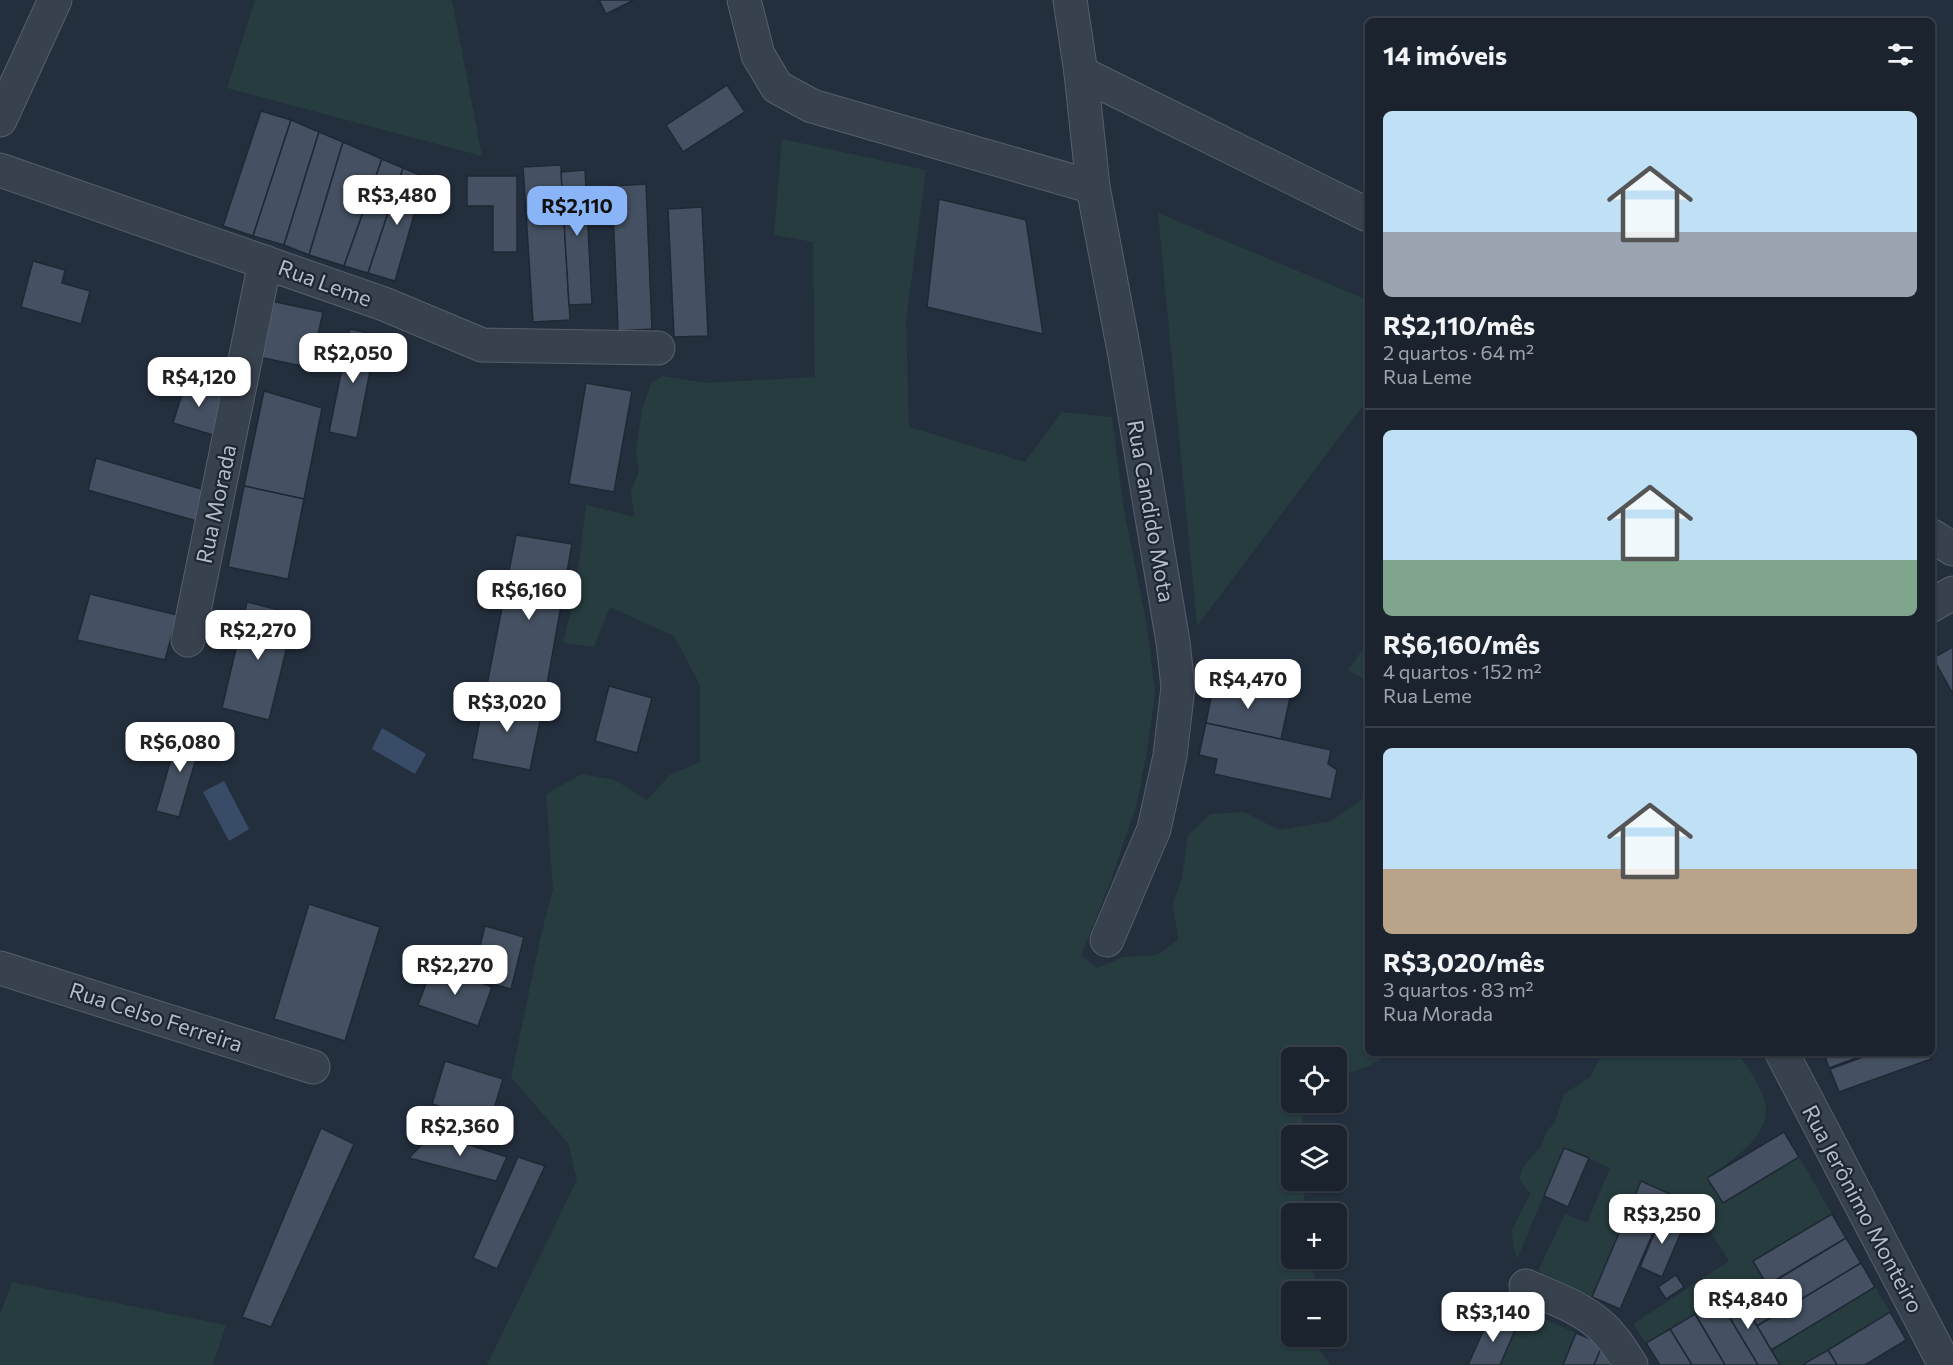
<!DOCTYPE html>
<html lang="pt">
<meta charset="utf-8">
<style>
:root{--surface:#1b232e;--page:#242b36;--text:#f1f3f6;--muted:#a0a4aa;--line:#39404a;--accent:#8ab4f8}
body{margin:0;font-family:Commissioner,sans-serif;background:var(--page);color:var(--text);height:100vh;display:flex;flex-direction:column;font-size:22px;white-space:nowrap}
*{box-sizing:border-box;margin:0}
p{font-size:20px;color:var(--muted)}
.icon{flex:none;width:33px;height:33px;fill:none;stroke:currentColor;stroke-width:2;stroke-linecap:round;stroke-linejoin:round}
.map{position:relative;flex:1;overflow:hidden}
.drawer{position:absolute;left:1365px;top:18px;width:570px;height:1038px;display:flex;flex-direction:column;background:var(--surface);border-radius:9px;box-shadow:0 2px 4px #0004,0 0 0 2px var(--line)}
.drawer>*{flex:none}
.buttons{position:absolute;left:1281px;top:1047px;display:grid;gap:12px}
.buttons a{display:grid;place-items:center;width:66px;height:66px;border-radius:9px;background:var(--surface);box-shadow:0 2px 4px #0004,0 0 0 2px var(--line);font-size:30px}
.price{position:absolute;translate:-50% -51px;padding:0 14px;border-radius:12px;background:#fff;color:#222;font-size:20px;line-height:39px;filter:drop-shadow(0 2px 3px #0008)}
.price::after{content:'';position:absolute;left:50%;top:36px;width:18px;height:14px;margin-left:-9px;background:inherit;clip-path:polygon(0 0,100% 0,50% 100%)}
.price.on{background:var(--accent);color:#111}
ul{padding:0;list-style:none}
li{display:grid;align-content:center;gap:12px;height:318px;padding:0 18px}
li+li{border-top:2px solid var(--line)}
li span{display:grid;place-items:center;height:186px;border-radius:9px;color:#555}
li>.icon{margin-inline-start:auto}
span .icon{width:108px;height:108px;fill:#fffc;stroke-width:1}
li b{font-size:26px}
h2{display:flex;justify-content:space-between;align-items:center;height:72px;padding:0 18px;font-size:26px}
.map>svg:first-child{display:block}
</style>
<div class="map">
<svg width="1953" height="1365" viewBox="0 0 1953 1365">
<rect width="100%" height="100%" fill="#242f3e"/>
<!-- green -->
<g fill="#263c3f">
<polygon points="255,0 452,0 482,156 227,88"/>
<path d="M 782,139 L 926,170 L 906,321 L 909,427 L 1025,462 L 1062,412 L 1112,417 L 1123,504 L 1147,627 L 1155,693 L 1147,752 L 1137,803 L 1111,880 L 1081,956 L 1097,968 L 1123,957 L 1157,955 L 1178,940 L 1173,903 L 1182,878 L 1188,835 L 1210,814 L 1244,812 L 1279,830 L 1331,821 L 1368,795 L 1368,1053 L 1388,1053 C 1380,1063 1348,1076 1337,1072 L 1336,1058 L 1292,1058 L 1291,1085 L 1289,1087 L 1290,1101 L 1302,1114 L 1305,1135 L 1292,1136 L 1292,1180 L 1308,1181 L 1300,1213 L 1292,1214 L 1292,1258 L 1310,1259 L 1318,1291 L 1292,1292 L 1292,1336 L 1317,1337 L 1316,1345 L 1330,1365 L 487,1365 L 577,1180 L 568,1143 L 511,1077 L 542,931 L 553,890 L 546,794 L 582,774 L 615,780 L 647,800 L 670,775 L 700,762 L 700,685 L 674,636 L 610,607 L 594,647 L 563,643 L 575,595 L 586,505 L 634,517 L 631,491 L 639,472 L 636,449 L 642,410 L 651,383 L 663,376 L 705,383 L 815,377 L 813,242 L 774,235 Z"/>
<polygon points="1158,213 1368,300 1368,399 1197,626"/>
<polygon points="1368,642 1368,681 1348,670"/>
<path d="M 1603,1053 L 1738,1053 C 1747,1067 1768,1095 1766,1112 C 1763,1143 1729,1161 1708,1178 L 1799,1157 L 1832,1214 L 1754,1262 L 1767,1285 L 1742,1301 L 1735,1290 L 1646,1343 L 1633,1324 L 1729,1261 L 1695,1208 L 1670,1194 L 1641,1182 L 1592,1297 L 1538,1271 L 1565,1214 L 1587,1223 L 1610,1168 L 1564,1148 L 1517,1259 L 1513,1246 L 1512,1230 L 1530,1194 L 1519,1179 L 1523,1167 L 1542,1145 L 1546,1133 L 1555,1122 L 1564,1094 L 1590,1077 Z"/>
<polygon points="12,1282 226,1325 213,1365 0,1365 0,1315"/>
<polygon points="1875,1287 1890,1312 1802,1365 1780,1365 1771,1350"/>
<polygon points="1523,1315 1534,1315 1576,1333 1563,1365 1500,1365"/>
</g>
<!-- water -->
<g fill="#394c67">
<polygon points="382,728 426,754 415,774 372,749"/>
<polygon points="224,781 249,829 229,841 203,792"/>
</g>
<!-- building -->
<g fill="#455162" stroke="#1f2835" stroke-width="1.5">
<polygon points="599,0 634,0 606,14"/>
<polygon points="727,85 745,112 683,152 666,125"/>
<polygon points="261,111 291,120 253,236 223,226"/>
<polygon points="291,120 319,132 284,245 253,236"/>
<polygon points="319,132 343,142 309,255 284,245"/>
<polygon points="343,142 382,159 344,266 309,255"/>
<polygon points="382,159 403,168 368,273 344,266"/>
<polygon points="561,165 570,320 533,322 523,167"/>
<polygon points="403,168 425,177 395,281 368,273"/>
<polygon points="585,170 592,304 569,305 561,172"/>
<polygon points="467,176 517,176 517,252 493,252 493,206 467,206"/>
<polygon points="646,184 652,329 618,331 612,186"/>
<polygon points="939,199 1026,220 1043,334 927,307"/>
<polygon points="702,207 708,336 674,337 668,209"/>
<polygon points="33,261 65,270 62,283 90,291 81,324 21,307"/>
<polygon points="271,301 323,312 311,368 259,357"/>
<polygon points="350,329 377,335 357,438 329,432"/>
<polygon points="186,381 226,394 213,435 173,423"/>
<polygon points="586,383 632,391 614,492 569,484"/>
<polygon points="264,391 322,408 304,499 244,486"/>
<polygon points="96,458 208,491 200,522 88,490"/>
<polygon points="244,486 304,499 288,579 228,567"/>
<polygon points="516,535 572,544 543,707 485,695"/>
<polygon points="90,594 177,615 165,660 77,640"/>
<polygon points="247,602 295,614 269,720 222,708"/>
<polygon points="1953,647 1953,694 1933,658"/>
<polygon points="1214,682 1290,698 1281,739 1206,723"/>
<polygon points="609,686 652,698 637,753 595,741"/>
<polygon points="485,695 543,707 530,770 472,759"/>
<polygon points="1206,723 1331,750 1328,764 1337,770 1331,799 1214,774 1217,759 1199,755"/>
<polygon points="180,728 203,735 179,817 156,811"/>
<polygon points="309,904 380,927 345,1041 274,1019"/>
<polygon points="485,926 524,937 511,989 472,978"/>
<polygon points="433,965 492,987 478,1026 418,1005"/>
<polygon points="1824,1053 1870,1053 1829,1068"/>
<polygon points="1874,1053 1929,1053 1931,1059 1839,1092 1830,1069"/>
<polygon points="445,1061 503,1079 490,1122 432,1104"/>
<polygon points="321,1128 354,1144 271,1327 242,1317"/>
<polygon points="1784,1132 1799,1157 1723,1203 1707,1178"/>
<polygon points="433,1133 507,1157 496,1181 409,1158"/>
<polygon points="1564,1148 1589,1158 1568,1207 1544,1196"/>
<polygon points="518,1157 545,1166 497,1269 473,1258"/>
<polygon points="1641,1181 1670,1194 1620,1309 1592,1297"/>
<polygon points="1663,1213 1685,1223 1662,1277 1640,1267"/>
<polygon points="1832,1214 1846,1238 1767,1285 1753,1261"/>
<polygon points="1846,1238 1861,1263 1757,1326 1742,1301"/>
<polygon points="1861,1263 1875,1287 1771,1350 1757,1326"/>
<polygon points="1676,1275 1684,1287 1666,1299 1658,1287"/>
<polygon points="1735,1290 1757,1326 1780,1365 1758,1365 1719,1300"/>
<polygon points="1719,1300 1758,1365 1725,1365 1695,1314"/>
<polygon points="1890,1312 1906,1340 1865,1365 1837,1365 1828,1350"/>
<polygon points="1695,1314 1725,1365 1692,1365 1670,1329"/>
<polygon points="1490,1316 1516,1328 1500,1365 1468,1365"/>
<polygon points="1670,1329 1692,1365 1660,1365 1646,1343"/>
<polygon points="1576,1333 1603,1344 1594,1365 1563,1365"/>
<polygon points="1603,1344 1620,1365 1594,1365"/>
<polygon points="1828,1350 1837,1365 1802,1365"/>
</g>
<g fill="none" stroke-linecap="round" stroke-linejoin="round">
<!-- street casing -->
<g stroke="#565f6c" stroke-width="35">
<g id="street">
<polyline points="744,0 758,55 777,87 812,106 1093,187"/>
<polyline points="1070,0 1081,73 1093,187 1125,356 1173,642 1178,687 1170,756 1154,829 1107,940"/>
<polyline points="1081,73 1368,215"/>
<polyline points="0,120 55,0"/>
<polyline points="0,170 384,304 482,345 658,348"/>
<polyline points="1932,536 1953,549"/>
<polyline points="1932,605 1953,593"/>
<polyline points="188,640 265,262"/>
<polyline points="0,968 313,1067"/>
<polyline points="1782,1053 1945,1365"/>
<path d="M 1526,1286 C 1550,1297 1579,1306 1600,1325 C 1613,1336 1622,1351 1631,1365"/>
</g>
</g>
<!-- street -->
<use href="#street" stroke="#38414e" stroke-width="33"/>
</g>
<g text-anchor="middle" stroke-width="4.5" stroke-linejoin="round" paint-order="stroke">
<!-- street labels -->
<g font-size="22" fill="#b4bcc9" stroke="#1d2633">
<text transform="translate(325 283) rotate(20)" y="8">Rua Leme</text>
<text transform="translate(216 504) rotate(-78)" y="8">Rua Morada</text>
<text transform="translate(1151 511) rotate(80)" y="8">Rua Candido Mota</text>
<text transform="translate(156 1017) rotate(18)" y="8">Rua Celso Ferreira</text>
<text transform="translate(1863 1209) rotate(62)" y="8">Rua Jerônimo Monteiro</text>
</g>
</g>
</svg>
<div class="buttons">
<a><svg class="icon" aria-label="locate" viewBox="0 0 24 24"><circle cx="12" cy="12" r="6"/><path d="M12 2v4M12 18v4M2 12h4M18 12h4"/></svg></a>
<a><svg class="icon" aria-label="layers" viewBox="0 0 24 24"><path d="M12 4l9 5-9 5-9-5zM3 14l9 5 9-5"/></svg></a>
<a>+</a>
<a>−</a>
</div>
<b class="price" style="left:397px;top:226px">R$3,480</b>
<b class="price on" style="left:577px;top:237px">R$2,110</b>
<b class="price" style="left:353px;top:384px">R$2,050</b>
<b class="price" style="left:199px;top:408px">R$4,120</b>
<b class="price" style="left:529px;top:621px">R$6,160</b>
<b class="price" style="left:258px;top:661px">R$2,270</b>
<b class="price" style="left:1248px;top:710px">R$4,470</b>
<b class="price" style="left:507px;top:733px">R$3,020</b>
<b class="price" style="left:180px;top:773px">R$6,080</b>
<b class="price" style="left:455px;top:996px">R$2,270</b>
<b class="price" style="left:460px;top:1157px">R$2,360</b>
<b class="price" style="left:1662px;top:1245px">R$3,250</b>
<b class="price" style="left:1748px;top:1330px">R$4,840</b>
<b class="price" style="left:1493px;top:1343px">R$3,140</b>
<section class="drawer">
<h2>14 imóveis<svg class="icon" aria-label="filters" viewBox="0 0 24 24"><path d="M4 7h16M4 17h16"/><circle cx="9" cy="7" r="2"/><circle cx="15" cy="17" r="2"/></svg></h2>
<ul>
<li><span style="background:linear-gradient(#bfe0f5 65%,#9aa5b1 0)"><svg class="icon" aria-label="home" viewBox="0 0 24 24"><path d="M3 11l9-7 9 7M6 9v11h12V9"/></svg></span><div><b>R$2,110/mês</b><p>2 quartos · 64 m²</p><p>Rua Leme</p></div></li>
<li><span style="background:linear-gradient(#bfe0f5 70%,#7fa58c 0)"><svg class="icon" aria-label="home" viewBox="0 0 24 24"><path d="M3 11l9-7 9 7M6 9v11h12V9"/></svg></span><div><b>R$6,160/mês</b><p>4 quartos · 152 m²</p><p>Rua Leme</p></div></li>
<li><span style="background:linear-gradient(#bfe0f5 65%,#b9a48a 0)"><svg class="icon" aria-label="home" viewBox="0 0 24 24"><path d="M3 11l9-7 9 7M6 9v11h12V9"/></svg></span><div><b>R$3,020/mês</b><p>3 quartos · 83 m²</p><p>Rua Morada</p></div></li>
</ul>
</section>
</div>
